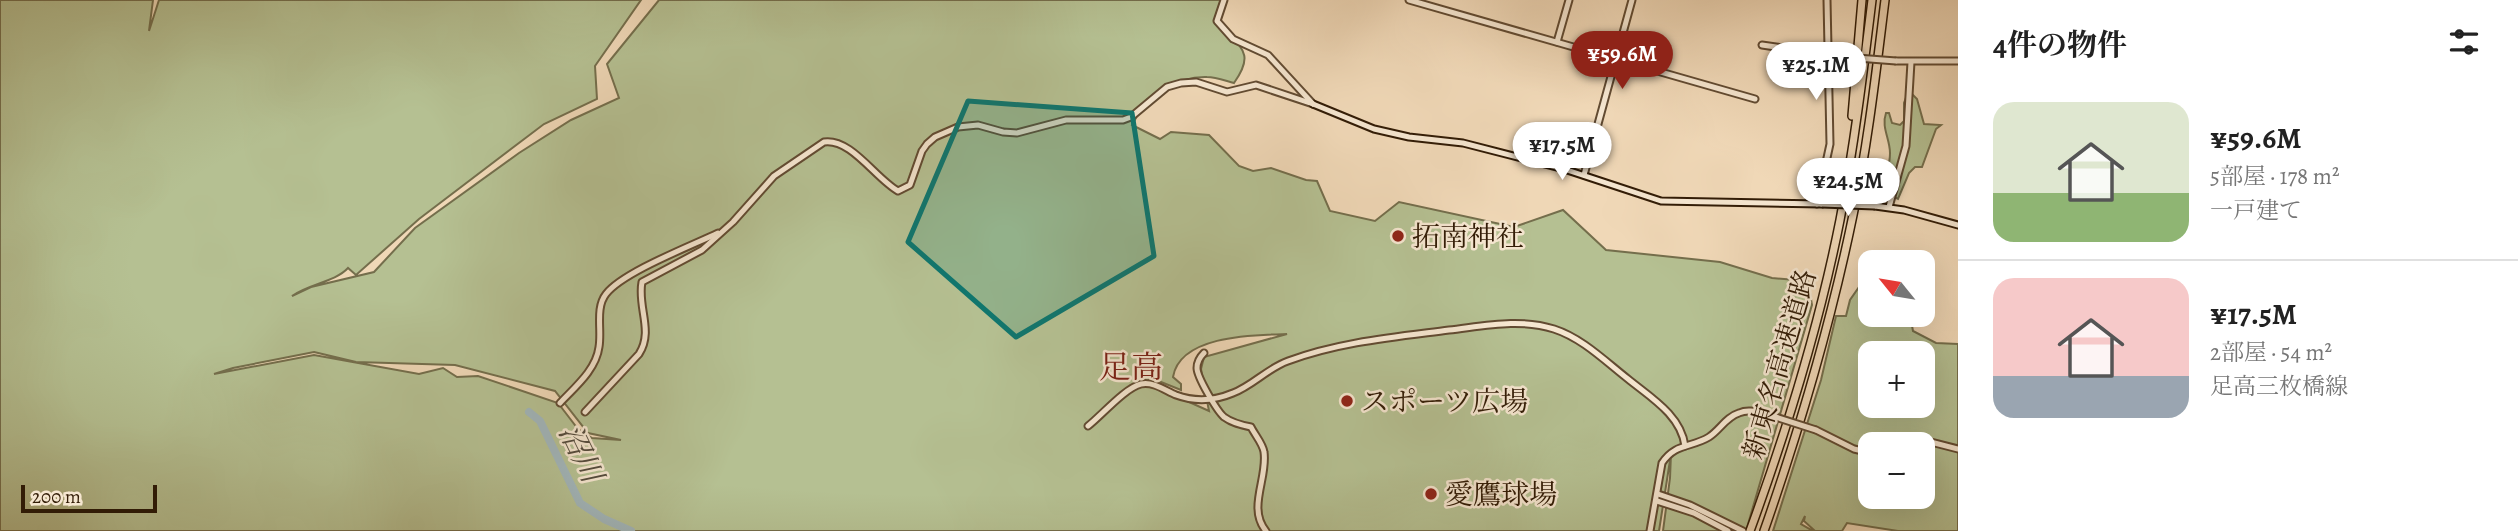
<!DOCTYPE html>
<html lang="ja">
<meta charset="utf-8">
<style>
:root{--surface:#fff;--page:#f6f6f6;--text:#222;--muted:#767676;--line:#e0e0e0;--accent:#8f2418}
body{margin:0;font-family:Alegreya,"Noto Serif JP",serif;background:var(--page);color:var(--text);height:100vh;display:flex;flex-direction:column;font-size:26px;white-space:nowrap}
*{box-sizing:border-box;margin:0}
p{font-size:23px;color:var(--muted)}
.icon{flex:none;width:38px;height:38px;fill:none;stroke:currentColor;stroke-width:2;stroke-linecap:round;stroke-linejoin:round}
.map{position:relative;flex:1;overflow:hidden}
.side{display:flex;flex-direction:column;background:var(--surface);width:560px}
.side>*{flex:none}
.needle{width:46px;rotate:300deg}
.buttons{position:absolute;left:1858px;top:250px;display:grid;gap:14px}
.buttons a{display:grid;place-items:center;width:77px;height:77px;border-radius:14px;background:var(--surface);box-shadow:0 7px 28px #0002;font-size:35px}
.scale{position:absolute;left:21px;bottom:18px;width:136px;box-sizing:border-box;padding-left:7px;border:4px solid #321c06;border-top:0;font-size:19px;line-height:24px;white-space:nowrap;color:#321c06;-webkit-text-stroke:5px #f5e6d0;paint-order:stroke}
.price{position:absolute;translate:-50% -60px;padding:0 16px;border-radius:24px;background:#fff;color:#222;font-size:23px;line-height:46px;filter:drop-shadow(0 2px 4px #0008)}
.price::after{content:'';position:absolute;left:50%;top:42px;width:21px;height:16px;margin-left:-10px;background:inherit;clip-path:polygon(0 0,100% 0,50% 100%)}
.price.selected{background:var(--accent);color:#fff}
ul{padding:0;list-style:none}
li{display:flex;align-items:center;gap:21px;height:175px;padding:0 35px}
li+li{border-top:2px solid var(--line)}
li span{display:grid;place-items:center;flex:none;width:196px;height:140px;border-radius:21px;color:#555}
li>.icon{margin-inline-start:auto}
span .icon{width:84px;height:84px;fill:#fffc;stroke-width:1}
li b{font-size:30px}
h2{display:flex;justify-content:space-between;align-items:center;height:84px;padding:0 35px;font-size:30px}
main{display:flex;flex:1;min-height:0}
.map>svg:first-child{display:block}
</style>
<main>
<div class="map">
<svg width="1958" height="531" viewBox="0 0 1958 531">
<rect width="100%" height="100%" fill="#f0d8b7"/>
<filter id="stains"><feTurbulence type="fractalNoise" baseFrequency=".00286" numOctaves="4"/><feColorMatrix values="0 0 0 0 .2 0 0 0 0 .09 0 0 0 0 .02 0 0 0 .5 -.17"/></filter>
<radialGradient id="worn" r=".72"><stop offset=".6" stop-color="#630" stop-opacity="0"/><stop offset="1" stop-color="#630" stop-opacity=".3"/></radialGradient>
<!-- green -->
<g fill="#b5c092" stroke="#746e4c" stroke-width="2" fill-rule="evenodd">
<path d="M 0,0 L 153,0 L 149,31 L 159,0 L 641,0 L 595,66 L 597,99 L 544,124 L 419,219 L 356,275 L 348,268 C 335,282 308,284 292,296 L 311,287 L 374,272 L 415,228 L 519,153 L 571,120 L 619,98 L 607,64 L 659,0 L 1224,0 L 1219,23 C 1240,48 1256,52 1234,83 C 1226,81 1216,77 1207,77 C 1177,76 1145,98 1132,125 L 1160,139 L 1171,132 L 1209,135 L 1239,166 L 1253,171 L 1271,168 L 1306,180 L 1317,181 L 1330,211 L 1375,221 L 1399,202 L 1514,227 L 1563,210 L 1606,250 L 1720,262 L 1772,278 L 1808,281 L 1812,305 L 1746,531 L 1663,531 L 1670,478 L 1671,454 L 1659,531 L 0,531 ZM 1287,334 L 1204,357 L 1201,369 L 1209,411 L 1147,383 L 1151,378 L 1181,390 L 1181,384 L 1173,377 C 1180,335 1254,335 1287,334 ZM 314,352 L 356,362 L 455,365 L 555,391 L 588,433 L 621,440 L 592,438 L 578,429 L 558,403 L 478,376 L 457,377 L 443,368 L 419,374 L 314,355 L 214,374 L 233,368 Z"/>
<path d="M 1912,94 L 1917,99 L 1924,124 L 1941,125 L 1936,129 L 1922,167 L 1915,167 L 1909,173 L 1898,199 L 1886,193 C 1883,175 1890,170 1890,153 C 1890,139 1881,127 1886,113 L 1889,113 L 1892,123 L 1900,125 L 1904,121 L 1904,103 L 1907,95 Z"/>
<path d="M 1859,287 L 1871,292 L 1871,315 L 1910,315 L 1913,331 L 1936,343 L 1958,344 L 1958,531 L 1898,531 L 1847,523 L 1842,531 L 1815,531 L 1804,521 L 1805,516 L 1801,524 L 1813,531 L 1773,531 L 1821,380 L 1836,316 L 1846,316 L 1850,300 ZM 1871,354 L 1923,354 L 1923,406 L 1871,406 ZM 1871,444 L 1923,444 L 1923,497 L 1871,497 Z"/>
</g>
<g fill="none" stroke-linecap="round" stroke-linejoin="round">
<!-- river -->
<polyline stroke="#a1b6bb" stroke-width="8" points="529,412 540,421 580,503 604,519 631,531"/>
<!-- tertiary casing -->
<g stroke="#624b32" stroke-width="9">
<g id="tertiary">
<polyline points="1224,0 1217,21 1233,39 1268,55 1313,104"/>
<polyline points="1409,0 1755,99"/>
<polyline points="1557,42 1569,0"/>
<polyline points="1762,45 1844,57"/>
<polyline points="1896,61 1958,61"/>
<polyline points="1584,175 1632,0"/>
<polyline points="1817,204 1830,144 1827,0"/>
<polyline points="1889,207 1906,146 1911,62"/>
<path d="M 1204,353 C 1200,357 1197,361 1197,368 C 1197,377 1217,411 1224,417 C 1232,423 1241,425 1251,427 C 1255,435 1263,444 1264,452 C 1268,478 1247,508 1266,531"/>
<path d="M 560,403 C 575,387 596,370 599,347 C 602,330 595,308 606,294 C 623,272 691,246 718,233"/>
<path d="M 585,412 L 639,354 C 654,331 637,307 642,282 L 702,250 L 733,222 L 774,176 L 824,142 C 851,138 875,178 898,191 L 910,185 L 922,151 L 927,144 L 935,137 L 958,127 L 978,125 L 1003,132 L 1017,133 L 1066,120 L 1123,120 L 1131,117 L 1167,87 L 1181,83 L 1196,82 L 1227,92 L 1256,85 L 1313,104"/>
<path d="M 1088,426 C 1102,415 1125,388 1141,384 C 1153,381 1166,391 1176,395 C 1195,402 1214,401 1233,393 C 1252,386 1268,368 1288,361 C 1339,342 1395,337 1449,330 C 1484,326 1519,318 1554,329 C 1582,338 1605,361 1628,379 C 1650,397 1681,415 1685,446"/>
<polyline points="1816,430 1854,449 1871,453"/>
<polyline points="1901,444 1923,440 1958,449"/>
<polyline points="1658,494 1690,505 1743,531"/>
<polyline points="1657,501 1694,513 1728,531"/>
<path d="M 1650,531 L 1662,463 C 1675,443 1691,448 1709,437 C 1720,430 1726,417 1739,413 C 1748,409 1757,412 1766,414"/>
</g>
</g>
<!-- secondary casing -->
<g stroke="#321c06" stroke-width="9">
<g id="secondary">
<polyline points="1313,104 1374,129 1409,137 1463,143 1564,169 1661,201 1822,204"/>
<polyline points="1875,206 1904,210 1958,225"/>
</g>
</g>
<!-- motorway casing -->
<g stroke="#321c06" stroke-width="10">
<g id="motorway">
<polyline points="1852,116 1862,0"/>
<path d="M 1750,531 C 1787,430 1819,326 1840,220 C 1854,147 1863,74 1872,0"/>
<path d="M 1764,531 C 1800,428 1831,322 1853,215 C 1868,144 1876,72 1885,0"/>
</g>
</g>
<!-- tertiary -->
<use href="#tertiary" stroke="#f5e6d0" stroke-width="5"/>
<!-- secondary -->
<use href="#secondary" stroke="#f5e6d0" stroke-width="5"/>
<!-- motorway -->
<use href="#motorway" stroke="#f0d8b7" stroke-width="7"/>
<!-- tertiary-bridge casing -->
<g stroke="#624b32" stroke-width="9" stroke-linecap="butt">
<g id="tertiary-bridge">
<polyline points="1844,57 1896,61"/>
<polyline points="1766,414 1816,430"/>
</g>
</g>
<!-- secondary-bridge casing -->
<g stroke="#321c06" stroke-width="9" stroke-linecap="butt">
<polyline id="secondary-bridge" points="1822,204 1875,206"/>
</g>
<!-- tertiary-bridge -->
<use href="#tertiary-bridge" stroke="#f5e6d0" stroke-width="5"/>
<!-- secondary-bridge -->
<use href="#secondary-bridge" stroke="#f5e6d0" stroke-width="5"/>
</g>
<!-- marked area -->
<path fill="#0f766e" fill-opacity="0.2" stroke="#0f766e" stroke-width="5" stroke-linejoin="round" d="M 968,101 L 1132,113 L 1154,256 L 1016,337 L 908,242 Z"/>
<!-- markers -->
<g fill="#8f2418" stroke="#f5e6d0" stroke-width="2.5">
<circle cx="1398" cy="236" r="7"/>
<circle cx="1347" cy="401" r="7"/>
<circle cx="1431" cy="494" r="7"/>
</g>
<g text-anchor="middle" stroke-width="5" stroke-linejoin="round" paint-order="stroke">
<!-- poi labels -->
<g font-size="28" fill="#321c06" stroke="#f5e6d0" text-anchor="start">
<text x="1412" y="246">拓南神社</text>
<text x="1361" y="411">スポーツ広場</text>
<text x="1445" y="504">愛鷹球場</text>
</g>
<!-- street labels -->
<g font-size="28" fill="#321c06" stroke="#f5e6d0">
<text transform="translate(1779 364) rotate(-74)" y="10">新東名高速道路</text>
</g>
<!-- water labels -->
<g font-size="30" font-style="italic" fill="#534a3c" stroke="#f5e6d0">
<text transform="translate(581 453) rotate(64)" y="10">沼川</text>
</g>
<!-- quarter labels -->
<g font-size="32" fill="#7a1f14" stroke="#f5e6d0">
<text x="1131" y="378">足高</text>
</g>
</g>
<rect width="100%" height="100%" filter="url(#stains)"/>
<rect width="100%" height="100%" fill="url(#worn)"/>
</svg>
<div class="buttons">
<a><svg class="needle" viewBox="-14 -14 28 28"><path d="M0-13l5 13h-10z" fill="#e53935"/><path d="M0 13l5-13h-10z" fill="#767676"/></svg></a>
<a>+</a>
<a>−</a>
</div>
<div class="scale">200 m</div>
<b class="price selected" style="left:1622px;top:91px">¥59.6M</b>
<b class="price" style="left:1816px;top:102px">¥25.1M</b>
<b class="price" style="left:1562px;top:182px">¥17.5M</b>
<b class="price" style="left:1848px;top:218px">¥24.5M</b>
</div>
<section class="side">
<h2>4件の物件<svg class="icon" aria-label="filters" viewBox="0 0 24 24"><path d="M4 7h16M4 17h16"/><circle cx="9" cy="7" r="2"/><circle cx="15" cy="17" r="2"/></svg></h2>
<ul>
<li><span style="background:linear-gradient(#dfe7d0 65%,#8fb573 0)"><svg class="icon" aria-label="home" viewBox="0 0 24 24"><path d="M3 11l9-7 9 7M6 9v11h12V9"/></svg></span><div><b>¥59.6M</b><p>5部屋 · 178 m²</p><p>一戸建て</p></div></li>
<li><span style="background:linear-gradient(#f6c9c9 70%,#9aa5b1 0)"><svg class="icon" aria-label="home" viewBox="0 0 24 24"><path d="M3 11l9-7 9 7M6 9v11h12V9"/></svg></span><div><b>¥17.5M</b><p>2部屋 · 54 m²</p><p>足高三枚橋線</p></div></li>
</ul>
</section>
</main>
